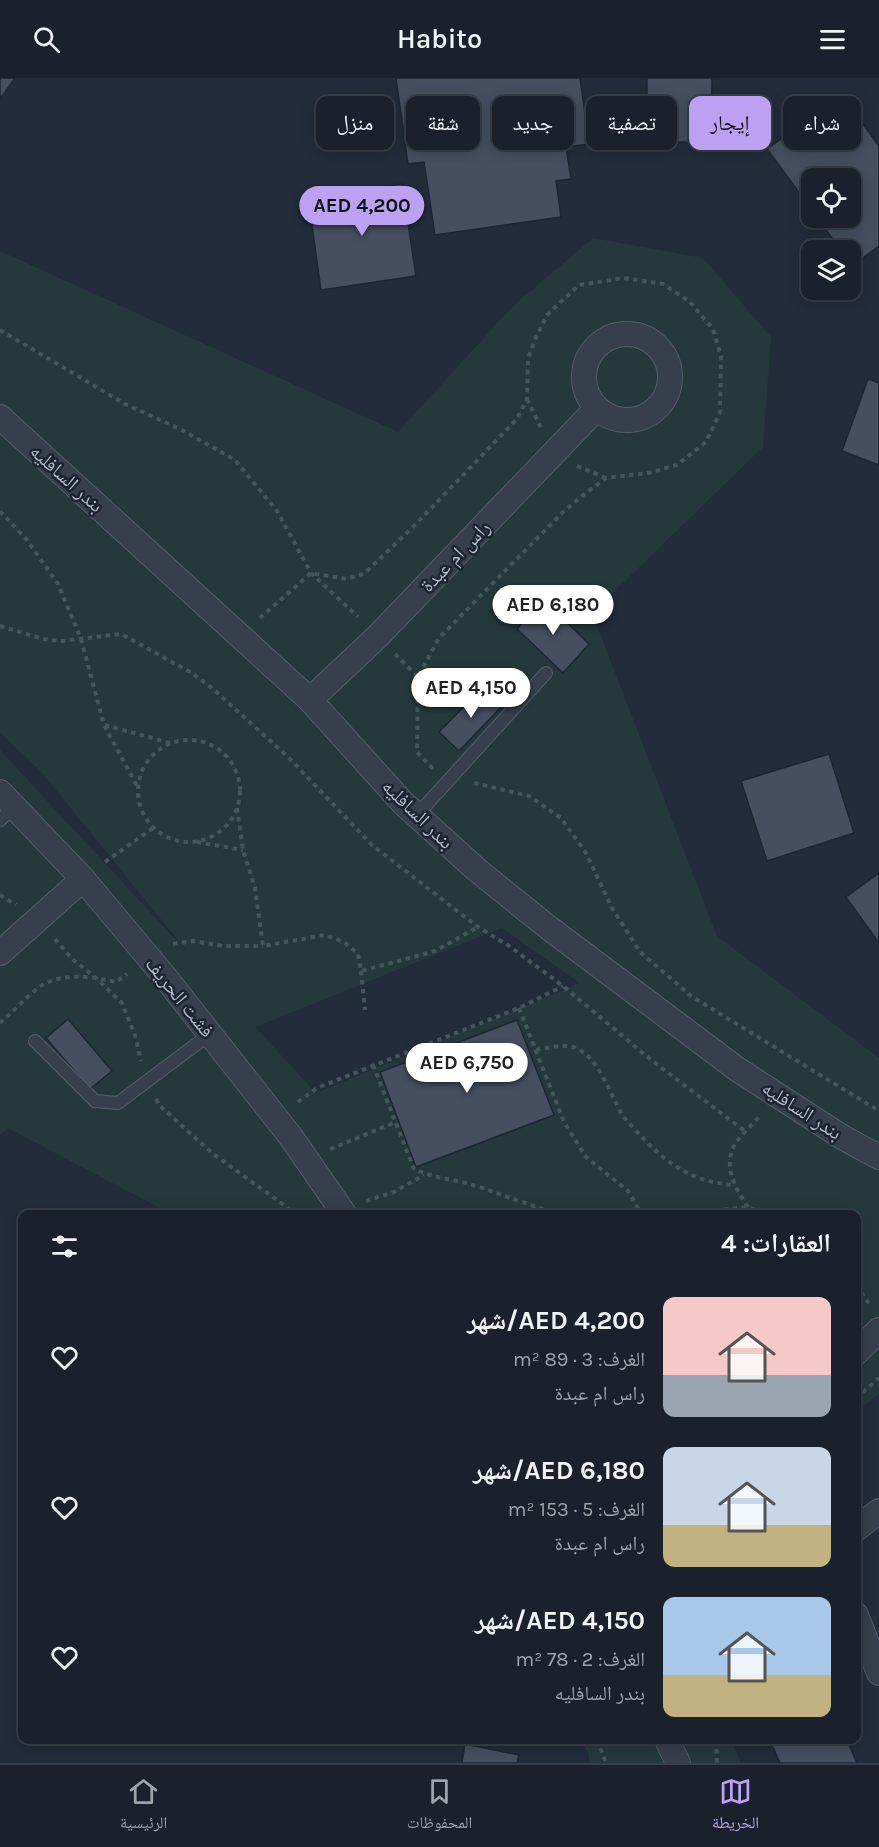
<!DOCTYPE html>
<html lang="ar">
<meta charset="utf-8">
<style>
:root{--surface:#1a212c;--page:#272e38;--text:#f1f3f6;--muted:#9fa3a9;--line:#383e48;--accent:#bca0f2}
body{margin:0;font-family:Karla,"Noto Naskh Arabic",sans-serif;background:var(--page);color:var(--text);direction:rtl;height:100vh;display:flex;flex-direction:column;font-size:22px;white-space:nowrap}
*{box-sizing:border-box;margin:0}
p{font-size:20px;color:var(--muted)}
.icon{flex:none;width:33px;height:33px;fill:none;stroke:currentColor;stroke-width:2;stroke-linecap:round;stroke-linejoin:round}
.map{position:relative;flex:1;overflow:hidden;direction:ltr}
.side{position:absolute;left:18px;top:1132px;width:843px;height:534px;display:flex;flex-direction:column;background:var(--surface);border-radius:12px;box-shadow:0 3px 15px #0003,0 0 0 2px var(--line);direction:rtl}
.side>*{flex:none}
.banner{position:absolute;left:18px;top:18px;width:843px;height:54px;direction:rtl;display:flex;gap:12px}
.tools{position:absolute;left:801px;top:90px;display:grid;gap:12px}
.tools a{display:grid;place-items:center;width:60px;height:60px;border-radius:12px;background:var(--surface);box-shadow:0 3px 15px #0003,0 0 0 2px var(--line);font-size:30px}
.price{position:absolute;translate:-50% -51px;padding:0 14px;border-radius:21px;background:#fff;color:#222;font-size:20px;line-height:39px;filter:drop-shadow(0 2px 3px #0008)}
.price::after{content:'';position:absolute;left:50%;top:36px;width:18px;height:14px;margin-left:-9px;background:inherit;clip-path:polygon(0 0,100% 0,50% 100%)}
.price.selected{background:var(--accent);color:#111}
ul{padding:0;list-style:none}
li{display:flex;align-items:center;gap:18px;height:150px;padding:0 30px}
li span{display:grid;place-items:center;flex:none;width:168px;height:120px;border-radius:12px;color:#555}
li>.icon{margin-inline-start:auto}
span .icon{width:72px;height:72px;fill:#fffc;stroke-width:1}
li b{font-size:26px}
h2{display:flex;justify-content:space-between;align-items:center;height:72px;padding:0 30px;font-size:26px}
.tag{padding:0 21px;border-radius:12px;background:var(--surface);box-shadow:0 3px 15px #0003,0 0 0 2px var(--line);font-size:21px;line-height:54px}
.tag.selected{background:var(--accent);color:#111}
header{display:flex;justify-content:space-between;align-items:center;height:78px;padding:0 30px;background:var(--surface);font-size:27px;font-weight:600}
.tab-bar{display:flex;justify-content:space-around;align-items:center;height:84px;border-top:2px solid var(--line);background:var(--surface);font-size:16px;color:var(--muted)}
.tab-bar a{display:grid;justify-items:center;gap:3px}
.tab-bar .selected{color:var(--accent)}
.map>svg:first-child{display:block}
</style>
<header><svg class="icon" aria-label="menu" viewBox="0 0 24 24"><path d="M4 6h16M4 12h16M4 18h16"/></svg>Habito<svg class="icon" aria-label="search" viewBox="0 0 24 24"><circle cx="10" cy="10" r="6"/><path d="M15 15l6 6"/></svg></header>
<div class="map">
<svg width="879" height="1685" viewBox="0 0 879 1685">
<rect width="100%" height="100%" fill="#232c3b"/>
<!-- green -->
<g fill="#25393c" fill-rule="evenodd">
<path d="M 593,160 L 703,180 L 771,259 L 763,369 L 592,535 L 717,858 L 879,980 L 879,1315 L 857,1334 L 856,1137 L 173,1137 L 8,1050 L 0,1057 L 0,672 L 189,876 L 43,696 L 0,654 L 0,173 L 398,354 L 513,228 ZM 502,850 L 580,905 L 316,1015 L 255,949 Z"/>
<polygon points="582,1662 731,1662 741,1685 589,1685 589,1677"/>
</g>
<!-- building -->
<g fill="#454f60" stroke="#1e2633" stroke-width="1.5">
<polygon points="0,0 15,0 0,21"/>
<polygon points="396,0 580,0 589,66 566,69 571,101 556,103 561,139 435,157 424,84 408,86"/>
<polygon points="647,0 712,0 711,64 647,64"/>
<polygon points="842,17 879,68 879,168 852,188 850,172 841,172 817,140 850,140 850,100 812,100 812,132 767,71"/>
<polygon points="402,106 416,198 321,212 308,119"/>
<polygon points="868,301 879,305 879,387 842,373"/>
<polygon points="543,521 589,566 563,595 517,551"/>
<polygon points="483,609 502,628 459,673 439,654"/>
<polygon points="829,676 854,755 767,783 741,703"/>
<polygon points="879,795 879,865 846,819"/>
<polygon points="68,941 112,993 90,1011 46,960"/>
<polygon points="517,942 554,1037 416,1089 380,994"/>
<polygon points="770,1662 847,1662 857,1685 780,1685"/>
<polygon points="465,1666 519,1677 517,1685 462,1685"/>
</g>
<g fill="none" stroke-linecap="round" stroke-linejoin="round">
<!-- service casing -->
<g stroke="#555c6a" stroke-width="14">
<g id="service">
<polyline points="417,737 546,595"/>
<polyline points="0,742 14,729"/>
<polyline points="35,963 95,1023 118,1025 210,956"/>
</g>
</g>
<!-- minor casing -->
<g stroke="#555c6a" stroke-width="26">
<g id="minor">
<circle cx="627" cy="299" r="43"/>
<polyline points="0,339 310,622 403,725 477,792 549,850 737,991 842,1059 879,1079"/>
<polyline points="310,622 378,558 597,330"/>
<polyline points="0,714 83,801 165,899 291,1059 345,1137"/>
<polyline points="0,875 83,801"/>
<polyline points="856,1275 879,1252"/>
<polyline points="856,1451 879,1433"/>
<polyline points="856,1537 879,1595"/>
<polyline points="667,1662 678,1685"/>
</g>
</g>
<!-- path -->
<g stroke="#43565a" stroke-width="4" stroke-dasharray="4.5 4.5" stroke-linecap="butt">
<polyline points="0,252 125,326 180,351 235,382 277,433 311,495 358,539"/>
<polyline points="527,321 541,350"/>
<polyline points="577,388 606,400"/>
<polyline points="0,433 27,462 58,506 81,561 104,647 137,708"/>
<polyline points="260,540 311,495 347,501 365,495 413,449 517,341 527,321 528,281 536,259 547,237 579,207 624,200 663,206 689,223 713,251 721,278 720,334 706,364 677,387 648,395 606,400 587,414 563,434 439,560 418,599"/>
<polyline points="0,548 43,561 62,563 121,556 192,595 212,610 288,679 372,767 478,849 509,868 563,908 650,981 746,1054"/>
<polyline points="395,576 418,599 417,674 433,691"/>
<polyline points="105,647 170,665"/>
<circle cx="189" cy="713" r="51"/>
<polyline points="474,705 529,718 561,740 586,775 612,830 640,874 691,918 879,1033"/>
<polyline points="237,730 243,772 255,810 263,868 325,857 344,864 358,876 361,893 435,873 478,849"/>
<polyline points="197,764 243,772"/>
<polyline points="105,784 153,750"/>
<polyline points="0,817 16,827"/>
<polyline points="55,861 72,881 95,899 122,925 135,957 141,983"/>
<polyline points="173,866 193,863 224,868 263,868"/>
<polyline points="361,893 365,932"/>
<polyline points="519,930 564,1044 586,1079 628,1113 642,1137"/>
<path d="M 0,945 C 13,934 25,920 38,910 C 59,894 92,898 116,904 L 127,896"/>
<path d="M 536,972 C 547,970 561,966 573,969 C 597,976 610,1015 621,1035 C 625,1042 633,1049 639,1056 C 667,1086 692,1104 734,1107"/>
<path d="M 373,987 L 414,1091 C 432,1100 454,1101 473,1107 C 504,1117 533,1129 564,1137"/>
<polyline points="156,1021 159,1027 212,1075 288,1130 295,1137"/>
<polyline points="298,1024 317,1010 519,930 563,908"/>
<polyline points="330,1071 396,1044"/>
<polyline points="366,1123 394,1114 424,1097"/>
<polyline points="533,1128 537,1137"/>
<path d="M 748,1129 C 736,1111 724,1092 733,1070 C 736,1061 754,1045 761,1037"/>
<polyline points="670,1137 748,1129 769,1137"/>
<polyline points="856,1207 870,1227"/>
<polyline points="856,1320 879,1300"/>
<polyline points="597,1662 606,1685"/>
<polyline points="716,1662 717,1685"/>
</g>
<!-- service -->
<use href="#service" stroke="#373f4c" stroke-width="12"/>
<!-- minor -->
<use href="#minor" stroke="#373f4c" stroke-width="24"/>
</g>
<g text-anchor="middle" stroke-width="5" stroke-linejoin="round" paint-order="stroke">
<!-- street labels -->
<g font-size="20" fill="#b3b9c7" stroke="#1c2431">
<text transform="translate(67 400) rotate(42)" y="7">بندر السافليه</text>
<text transform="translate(455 478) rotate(-46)" y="7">راس ام عبدة</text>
<text transform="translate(418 736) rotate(44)" y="7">بندر السافليه</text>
<text transform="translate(180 919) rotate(51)" y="7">فشت الحريف</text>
<text transform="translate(802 1032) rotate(33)" y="7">بندر السافليه</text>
</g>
</g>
</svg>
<div class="tools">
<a><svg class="icon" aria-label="locate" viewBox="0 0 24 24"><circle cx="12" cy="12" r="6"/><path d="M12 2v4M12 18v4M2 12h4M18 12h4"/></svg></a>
<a><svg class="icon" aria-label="layers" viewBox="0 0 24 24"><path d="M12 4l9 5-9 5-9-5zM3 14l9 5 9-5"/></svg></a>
</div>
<b class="price selected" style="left:362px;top:159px">AED 4,200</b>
<b class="price" style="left:553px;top:558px">AED 6,180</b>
<b class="price" style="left:471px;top:641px">AED 4,150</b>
<b class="price" style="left:467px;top:1016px">AED 6,750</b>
<div class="banner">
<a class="tag">شراء</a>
<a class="tag selected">إيجار</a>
<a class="tag">تصفية</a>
<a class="tag">جديد</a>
<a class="tag">شقة</a>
<a class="tag">منزل</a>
</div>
<section class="side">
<h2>العقارات: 4<svg class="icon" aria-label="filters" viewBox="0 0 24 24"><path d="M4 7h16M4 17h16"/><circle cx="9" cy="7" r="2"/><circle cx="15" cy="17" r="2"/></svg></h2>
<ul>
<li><span style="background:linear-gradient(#f6c9c9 65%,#9aa5b1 0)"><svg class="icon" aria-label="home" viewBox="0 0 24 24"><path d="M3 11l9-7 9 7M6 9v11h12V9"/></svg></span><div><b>AED 4,200/شهر</b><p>الغرف: 3 · 89 m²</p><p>راس ام عبدة</p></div><svg class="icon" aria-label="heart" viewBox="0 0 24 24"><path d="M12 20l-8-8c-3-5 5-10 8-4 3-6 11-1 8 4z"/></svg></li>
<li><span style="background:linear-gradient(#c9d6e8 65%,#c2b280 0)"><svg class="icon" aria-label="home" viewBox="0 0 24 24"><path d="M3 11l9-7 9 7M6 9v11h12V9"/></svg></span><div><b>AED 6,180/شهر</b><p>الغرف: 5 · 153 m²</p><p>راس ام عبدة</p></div><svg class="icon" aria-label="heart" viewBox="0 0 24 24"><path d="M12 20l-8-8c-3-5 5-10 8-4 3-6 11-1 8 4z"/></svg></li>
<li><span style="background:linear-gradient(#a9c7e8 65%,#c2b280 0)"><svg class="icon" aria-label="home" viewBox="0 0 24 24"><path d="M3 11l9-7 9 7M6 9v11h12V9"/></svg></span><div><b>AED 4,150/شهر</b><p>الغرف: 2 · 78 m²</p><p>بندر السافليه</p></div><svg class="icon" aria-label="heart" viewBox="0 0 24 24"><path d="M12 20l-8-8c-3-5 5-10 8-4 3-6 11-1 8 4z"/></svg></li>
</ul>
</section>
</div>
<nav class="tab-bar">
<a class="selected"><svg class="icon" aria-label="map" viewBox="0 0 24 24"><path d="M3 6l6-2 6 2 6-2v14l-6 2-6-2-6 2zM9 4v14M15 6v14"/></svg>الخريطة</a>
<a><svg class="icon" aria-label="saved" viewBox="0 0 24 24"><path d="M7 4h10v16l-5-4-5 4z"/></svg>المحفوظات</a>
<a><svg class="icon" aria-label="home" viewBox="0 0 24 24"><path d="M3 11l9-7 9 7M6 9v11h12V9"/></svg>الرئيسية</a>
</nav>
